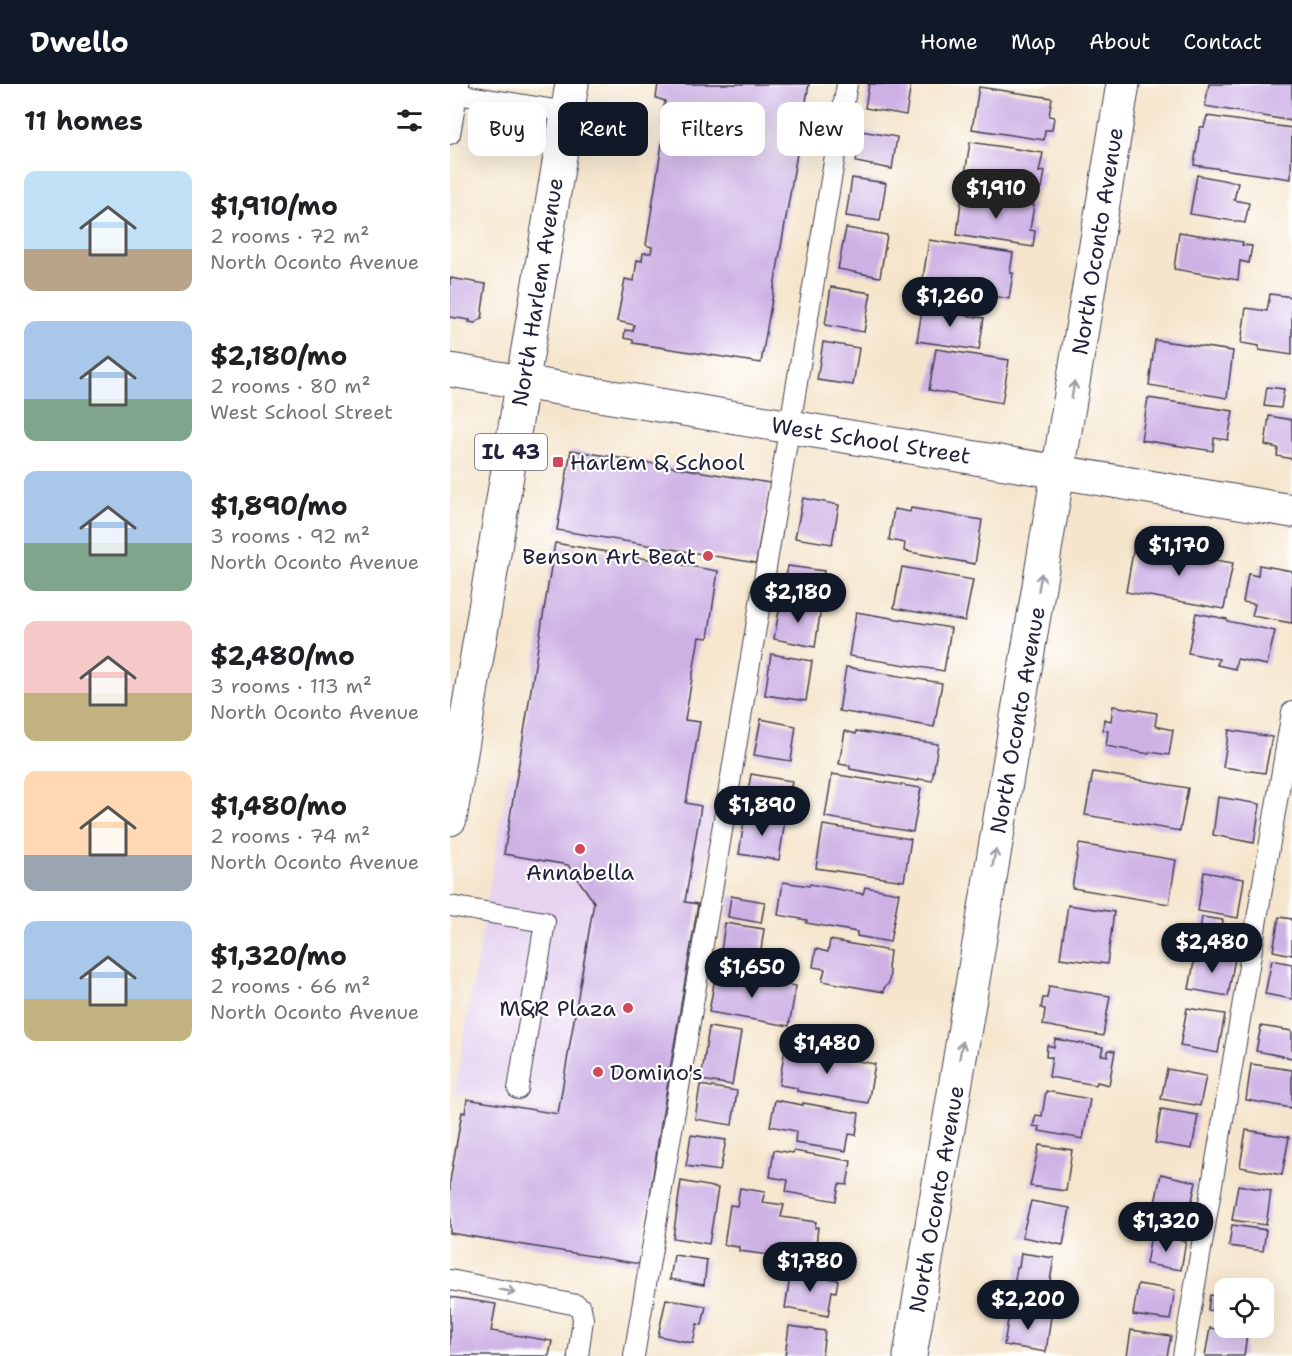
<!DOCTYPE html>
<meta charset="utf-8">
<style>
:root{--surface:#fff;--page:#f6f6f6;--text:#202124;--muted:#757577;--accent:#111827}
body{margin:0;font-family:"Shantell Sans",sans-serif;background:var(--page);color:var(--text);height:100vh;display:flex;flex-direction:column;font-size:22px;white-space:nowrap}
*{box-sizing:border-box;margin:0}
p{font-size:20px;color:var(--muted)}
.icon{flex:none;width:33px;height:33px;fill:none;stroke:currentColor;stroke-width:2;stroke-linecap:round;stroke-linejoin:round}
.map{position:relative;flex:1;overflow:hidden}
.side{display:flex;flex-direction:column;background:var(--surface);width:450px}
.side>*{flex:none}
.banner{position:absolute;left:18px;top:18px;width:570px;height:54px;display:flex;gap:12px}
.tools{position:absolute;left:764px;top:1194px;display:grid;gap:12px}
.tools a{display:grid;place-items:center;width:60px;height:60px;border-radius:12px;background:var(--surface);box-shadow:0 6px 24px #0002;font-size:30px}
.price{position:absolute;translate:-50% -51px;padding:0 14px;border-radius:21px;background:var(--accent);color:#fff;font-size:20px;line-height:39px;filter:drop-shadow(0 2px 3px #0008)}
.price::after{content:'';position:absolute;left:50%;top:36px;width:18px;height:14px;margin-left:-9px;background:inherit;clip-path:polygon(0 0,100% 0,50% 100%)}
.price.current{background:#222;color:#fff}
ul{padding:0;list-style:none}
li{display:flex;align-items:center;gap:18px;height:150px;padding:0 24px}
li span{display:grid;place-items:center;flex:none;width:168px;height:120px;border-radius:12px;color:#555}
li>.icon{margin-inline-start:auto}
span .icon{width:72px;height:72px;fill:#fffc;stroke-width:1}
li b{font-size:26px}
h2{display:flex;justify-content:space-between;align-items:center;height:72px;padding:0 24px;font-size:26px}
.chip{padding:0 21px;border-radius:12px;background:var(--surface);box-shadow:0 6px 24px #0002;font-size:21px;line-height:54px}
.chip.current{background:var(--accent);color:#fff}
header{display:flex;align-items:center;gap:36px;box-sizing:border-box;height:84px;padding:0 30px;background:var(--accent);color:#fff}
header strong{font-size:28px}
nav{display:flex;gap:33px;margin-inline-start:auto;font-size:21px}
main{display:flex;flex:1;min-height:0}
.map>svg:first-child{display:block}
</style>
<header>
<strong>Dwello</strong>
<nav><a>Home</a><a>Map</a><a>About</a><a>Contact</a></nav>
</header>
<main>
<section class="side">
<h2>11 homes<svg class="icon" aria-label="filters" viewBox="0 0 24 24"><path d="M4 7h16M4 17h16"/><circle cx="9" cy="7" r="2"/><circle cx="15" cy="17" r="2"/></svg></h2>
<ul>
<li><span style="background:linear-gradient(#bfe0f5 65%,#b9a48a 0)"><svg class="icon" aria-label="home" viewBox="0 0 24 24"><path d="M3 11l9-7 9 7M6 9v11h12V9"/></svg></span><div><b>$1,910/mo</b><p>2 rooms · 72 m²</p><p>North Oconto Avenue</p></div></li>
<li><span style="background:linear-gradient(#a9c7e8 65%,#7fa58c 0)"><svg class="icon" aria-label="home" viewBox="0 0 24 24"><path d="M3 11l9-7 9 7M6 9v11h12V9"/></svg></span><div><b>$2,180/mo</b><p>2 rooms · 80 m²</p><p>West School Street</p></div></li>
<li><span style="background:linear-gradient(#a9c7e8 60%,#7fa58c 0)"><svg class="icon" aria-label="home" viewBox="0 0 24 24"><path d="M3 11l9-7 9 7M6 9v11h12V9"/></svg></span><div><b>$1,890/mo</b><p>3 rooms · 92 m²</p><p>North Oconto Avenue</p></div></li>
<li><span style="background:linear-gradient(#f6c9c9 60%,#c2b280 0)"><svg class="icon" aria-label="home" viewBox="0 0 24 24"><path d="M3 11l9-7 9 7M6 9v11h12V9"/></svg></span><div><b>$2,480/mo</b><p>3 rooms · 113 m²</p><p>North Oconto Avenue</p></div></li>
<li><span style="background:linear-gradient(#ffd9b3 70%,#9aa5b1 0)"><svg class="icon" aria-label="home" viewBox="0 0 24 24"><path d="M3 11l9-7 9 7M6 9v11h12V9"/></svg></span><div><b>$1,480/mo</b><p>2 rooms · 74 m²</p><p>North Oconto Avenue</p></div></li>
<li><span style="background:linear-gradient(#a9c7e8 65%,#c2b280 0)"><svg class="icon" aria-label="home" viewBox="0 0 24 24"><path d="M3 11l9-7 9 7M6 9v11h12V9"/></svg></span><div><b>$1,320/mo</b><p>2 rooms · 66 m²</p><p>North Oconto Avenue</p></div></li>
</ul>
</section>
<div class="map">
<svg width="842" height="1272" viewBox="0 0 842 1272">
<rect width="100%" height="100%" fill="#fff"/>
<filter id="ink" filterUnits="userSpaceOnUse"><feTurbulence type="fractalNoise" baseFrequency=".0167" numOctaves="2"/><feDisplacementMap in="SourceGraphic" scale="12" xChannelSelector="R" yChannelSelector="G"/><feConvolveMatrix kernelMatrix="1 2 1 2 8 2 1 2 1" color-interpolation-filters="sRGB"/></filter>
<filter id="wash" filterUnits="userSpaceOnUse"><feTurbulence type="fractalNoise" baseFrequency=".008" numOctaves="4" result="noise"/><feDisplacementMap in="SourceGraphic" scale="24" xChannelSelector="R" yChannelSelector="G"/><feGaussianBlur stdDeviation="1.35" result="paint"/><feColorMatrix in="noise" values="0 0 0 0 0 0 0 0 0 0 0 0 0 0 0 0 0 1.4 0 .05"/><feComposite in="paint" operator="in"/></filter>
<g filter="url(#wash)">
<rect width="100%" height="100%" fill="#f5e5cc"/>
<!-- built -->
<polygon fill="#e6d3f0" points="59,690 265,726 210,1045 4,1010"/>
<g id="blocks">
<!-- building -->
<g fill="#cdb1e5">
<polygon points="208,0 359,0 311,279 183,259 183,256 174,254 175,246 183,247 184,241 167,237 175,195 184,197 187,176 192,177 193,169 201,169 202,163 196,161 213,53 220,55 222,48 229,49 230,44 217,42 218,39 211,38 215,17 206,14"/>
<polygon points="419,0 461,0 456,31 415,24"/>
<polygon points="759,0 842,0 842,37 755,22"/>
<polygon points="529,3 602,14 599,32 604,33 602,46 595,46 594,56 522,45"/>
<polygon points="757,32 842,44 841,95 744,81 750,43 754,43"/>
<polygon points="411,47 447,53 442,85 406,78"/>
<polygon points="520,58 593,69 589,88 595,87 592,104 586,103 585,109 514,97"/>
<polygon points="747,91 788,99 784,116 799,119 795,139 740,130"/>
<polygon points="402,94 436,99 430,137 396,132"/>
<polygon points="512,110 584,121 580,146 585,147 583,163 507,151"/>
<polygon points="396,144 437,151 430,193 388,185"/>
<polygon points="729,148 793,158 792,161 802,162 799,179 790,177 788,196 724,185"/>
<polygon points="479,156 563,169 560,189 563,189 559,215 472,200"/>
<polygon points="0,194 36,200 32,227 33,229 32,234 25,239 19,238 20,236 0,233"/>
<polygon points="381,203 421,209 414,248 375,241"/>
<polygon points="820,210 842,213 842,271 809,266 809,262 791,259 796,224 817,227"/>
<polygon points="473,220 500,224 499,229 534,234 529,266 467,257"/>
<polygon points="705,256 783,267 777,314 699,301"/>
<polygon points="373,258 409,264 403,301 367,296"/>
<polygon points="486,265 559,276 552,319 479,306"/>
<polygon points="817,303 834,305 831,324 814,322"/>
<polygon points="698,314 783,327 778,356 764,354 763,367 691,356"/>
<polygon points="819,332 842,336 842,375 827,372 828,364 815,361"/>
<polygon points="121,366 320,399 306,479 107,446"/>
<polygon points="353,414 389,421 382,460 345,454"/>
<polygon points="461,424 532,436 525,480 454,467 455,459 439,456 444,425 460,428"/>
<polygon points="105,459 268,487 258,554 249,553 235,636 250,638 236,719 251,722 235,818 248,820 210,1045 190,1180 0,1149 0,1097 12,1028 15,1029 17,1015 108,1030 144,818 118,781 54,770"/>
<polygon points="684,462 783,479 774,525 676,508"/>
<polygon points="809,481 842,487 842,539 802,532 805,520 793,518 798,490 808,492"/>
<polygon points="338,482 374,487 369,513 333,508"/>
<polygon points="452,483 523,496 515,537 444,524"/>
<polygon points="331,516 371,524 365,563 324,555"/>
<polygon points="406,528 501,544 494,587 399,572"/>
<polygon points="746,529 777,535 777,537 825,547 817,581 787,575 785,585 767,581 769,575 738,569"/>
<polygon points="321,570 362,577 356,617 315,611"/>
<polygon points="396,583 492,599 484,643 389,627"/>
<polygon points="663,622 707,629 705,642 723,646 719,671 700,668 699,670 656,662 658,647 653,646 654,635 661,637"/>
<polygon points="311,635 346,642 341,677 304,671"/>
<polygon points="779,646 822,653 815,689 773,683"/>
<polygon points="395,647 406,650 406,647 488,660 482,697 469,695 468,697 400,685 400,682 389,680"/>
<polygon points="643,688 738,704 730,747 635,731"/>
<polygon points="301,690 342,697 337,726 296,719"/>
<polygon points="382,690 471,704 463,748 375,733"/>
<polygon points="768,713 810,720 804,759 763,751"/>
<polygon points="295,731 335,736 329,776 289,770"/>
<polygon points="373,741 461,755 454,797 366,784"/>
<polygon points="629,760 726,776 719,820 622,804"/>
<polygon points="754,788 794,795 788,834 748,827"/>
<polygon points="333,798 359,802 360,800 413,810 415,803 449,809 440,858 407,852 407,848 356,839 357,836 328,831"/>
<polygon points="281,812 315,818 311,839 278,833"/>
<polygon points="618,821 664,828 657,880 610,874"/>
<polygon points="752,833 773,836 771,851 750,847"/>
<polygon points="829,833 842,835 842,871 823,867"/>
<polygon points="275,839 314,845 309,880 270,874"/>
<polygon points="380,856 440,867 438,884 440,889 439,899 434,904 434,908 372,897 375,885 363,883 366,865 378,868"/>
<polygon points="746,867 785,874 778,912 739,905"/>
<polygon points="822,876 842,880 842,915 815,910"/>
<polygon points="266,888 346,902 339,942 259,928"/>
<polygon points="599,902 660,912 653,952 593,941 595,925 591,924 593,914 597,914"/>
<polygon points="737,924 775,930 768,969 730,962"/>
<polygon points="811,942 842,947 842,974 806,967"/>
<polygon points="259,943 291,948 282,1001 251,996"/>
<polygon points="605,955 653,963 651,971 658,972 658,966 665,967 659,1001 647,998 646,1001 599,993 602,973 596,973 597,961 604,963"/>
<polygon points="335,964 425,980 418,1019 347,1007 347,1004 329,1001"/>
<polygon points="801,980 842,986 842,1024 796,1016"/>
<polygon points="717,985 756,992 750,1022 711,1015"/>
<polygon points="250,1001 287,1007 282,1041 245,1035"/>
<polygon points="596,1007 640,1015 633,1055 589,1047 590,1043 583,1042 586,1031 592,1032"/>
<polygon points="325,1016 353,1021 353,1019 409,1029 406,1051 399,1050 396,1067 345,1059 346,1047 320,1042"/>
<polygon points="711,1025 748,1031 742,1065 705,1059"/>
<polygon points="796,1046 839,1053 832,1091 790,1083"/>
<polygon points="241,1051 276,1056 270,1087 236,1082"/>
<polygon points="589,1061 622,1066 616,1107 580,1102"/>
<polygon points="324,1066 343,1069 344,1067 401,1077 397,1101 389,1100 386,1117 336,1108 338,1096 320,1093"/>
<polygon points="711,1090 746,1098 739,1131 704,1124"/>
<polygon points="231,1097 268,1104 259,1160 223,1154"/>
<polygon points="788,1101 821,1107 816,1141 782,1136"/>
<polygon points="290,1104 315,1108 312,1118 334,1121 331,1133 366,1138 365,1144 368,1143 366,1162 373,1162 370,1181 357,1179 357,1176 289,1167 289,1163 274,1161 280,1121 287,1122"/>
<polygon points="581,1117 620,1124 613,1161 572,1153"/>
<polygon points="782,1141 816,1146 813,1167 779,1162"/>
<polygon points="701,1151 736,1157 731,1186 696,1180"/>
<polygon points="571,1169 604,1174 597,1214 563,1209 567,1183 569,1183"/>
<polygon points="224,1171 257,1176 254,1201 220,1195"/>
<polygon points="341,1187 388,1196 386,1208 382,1207 378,1232 335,1224"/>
<polygon points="688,1200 725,1206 720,1236 683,1231"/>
<polygon points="760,1211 774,1213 774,1229 758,1226"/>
<polygon points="0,1213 46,1220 41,1247 102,1257 99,1272 0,1272"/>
<polygon points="216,1215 256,1222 252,1241 247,1240 243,1259 208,1252"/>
<polygon points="563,1225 601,1232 596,1268 554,1261 558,1236 560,1236"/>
<polygon points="339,1242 375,1247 372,1272 335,1272"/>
<polygon points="760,1244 797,1250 794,1272 755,1272"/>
<polygon points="681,1246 721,1252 717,1272 677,1272"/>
</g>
</g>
</g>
<g filter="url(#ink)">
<use href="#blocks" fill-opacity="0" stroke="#423f51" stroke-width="1.5"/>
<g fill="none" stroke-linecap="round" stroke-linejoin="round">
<!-- service casing -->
<g stroke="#423f51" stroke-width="22">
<g id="service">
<polyline points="9,0 7,10 117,28"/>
<polyline points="0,50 7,10"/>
<polyline points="0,822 95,838 68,1005"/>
<polyline points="0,1196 127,1221 131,1224 133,1235 128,1272"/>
<polyline points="184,1272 397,0"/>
<polyline points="733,1272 842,628"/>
</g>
</g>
<!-- minor casing -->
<g stroke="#423f51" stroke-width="35">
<g id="minor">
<polyline points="0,286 842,427"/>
<polyline points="460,1272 673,0"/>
</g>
</g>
<!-- primary casing -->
<g stroke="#423f51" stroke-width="35">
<polyline id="primary" points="0,735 122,0"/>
</g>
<!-- service -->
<use href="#service" stroke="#fff" stroke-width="20"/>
<!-- minor -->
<use href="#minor" stroke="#fff" stroke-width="33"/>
<!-- primary -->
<use href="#primary" stroke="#fff" stroke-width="33"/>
</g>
<!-- one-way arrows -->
<defs><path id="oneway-shaft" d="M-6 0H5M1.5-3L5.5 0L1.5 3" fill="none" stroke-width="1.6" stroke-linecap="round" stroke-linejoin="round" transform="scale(1.5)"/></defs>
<g stroke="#9c9ca7">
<use href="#oneway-shaft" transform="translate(623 306) rotate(-81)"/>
<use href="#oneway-shaft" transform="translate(590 498) rotate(-80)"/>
<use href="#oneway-shaft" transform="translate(544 774) rotate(-80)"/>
<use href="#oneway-shaft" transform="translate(511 966) rotate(-80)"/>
<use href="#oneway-shaft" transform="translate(57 1207) rotate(11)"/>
</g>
</g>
<!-- markers -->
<g fill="#d1495b" stroke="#fff" stroke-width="2">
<rect x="102" y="372" width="12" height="12" rx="3"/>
<circle cx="258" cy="472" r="6"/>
<circle cx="130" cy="765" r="6"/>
<circle cx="178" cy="924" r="6"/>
<circle cx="148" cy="988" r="6"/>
</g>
<g text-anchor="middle" stroke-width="4.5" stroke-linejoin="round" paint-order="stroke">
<!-- shield labels -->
<rect fill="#fff" stroke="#646476" stroke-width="1.5" x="25" y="350" width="72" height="36" rx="4.5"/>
<g font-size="21" font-weight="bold" fill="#22223b">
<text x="61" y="375">IL 43</text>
</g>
<!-- street labels -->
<g font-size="22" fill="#22223b" stroke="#fff">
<text transform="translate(647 157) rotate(-81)" y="8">North Oconto Avenue</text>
<text transform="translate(87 208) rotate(-81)" y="8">North Harlem Avenue</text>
<text transform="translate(421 356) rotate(9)" y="8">West School Street</text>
<text transform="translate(567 636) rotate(-80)" y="8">North Oconto Avenue</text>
<text transform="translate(486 1115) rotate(-80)" y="8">North Oconto Avenue</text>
</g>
<!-- poi labels -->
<g font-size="22" fill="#22223b" stroke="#fff" text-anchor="start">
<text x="120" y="386">Harlem &amp; School</text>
<text x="246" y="480" text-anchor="end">Benson Art Beat</text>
<text x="130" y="796" text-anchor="middle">Annabella</text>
<text x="166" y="932" text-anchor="end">M&amp;R Plaza</text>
<text x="160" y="996">Domino's</text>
</g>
</g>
</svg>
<div class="tools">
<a><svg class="icon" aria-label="locate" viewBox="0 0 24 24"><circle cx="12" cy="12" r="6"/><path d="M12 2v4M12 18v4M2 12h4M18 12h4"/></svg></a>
</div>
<b class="price current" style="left:546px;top:136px">$1,910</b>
<b class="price" style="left:500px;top:244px">$1,260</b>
<b class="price" style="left:729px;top:493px">$1,170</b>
<b class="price" style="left:348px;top:540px">$2,180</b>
<b class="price" style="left:312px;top:753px">$1,890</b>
<b class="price" style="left:762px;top:890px">$2,480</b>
<b class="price" style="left:302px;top:915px">$1,650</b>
<b class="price" style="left:377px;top:991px">$1,480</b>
<b class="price" style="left:716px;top:1169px">$1,320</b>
<b class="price" style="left:360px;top:1209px">$1,780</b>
<b class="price" style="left:578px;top:1247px">$2,200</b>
<div class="banner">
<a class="chip">Buy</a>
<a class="chip current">Rent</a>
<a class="chip">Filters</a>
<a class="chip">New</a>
</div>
</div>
</main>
